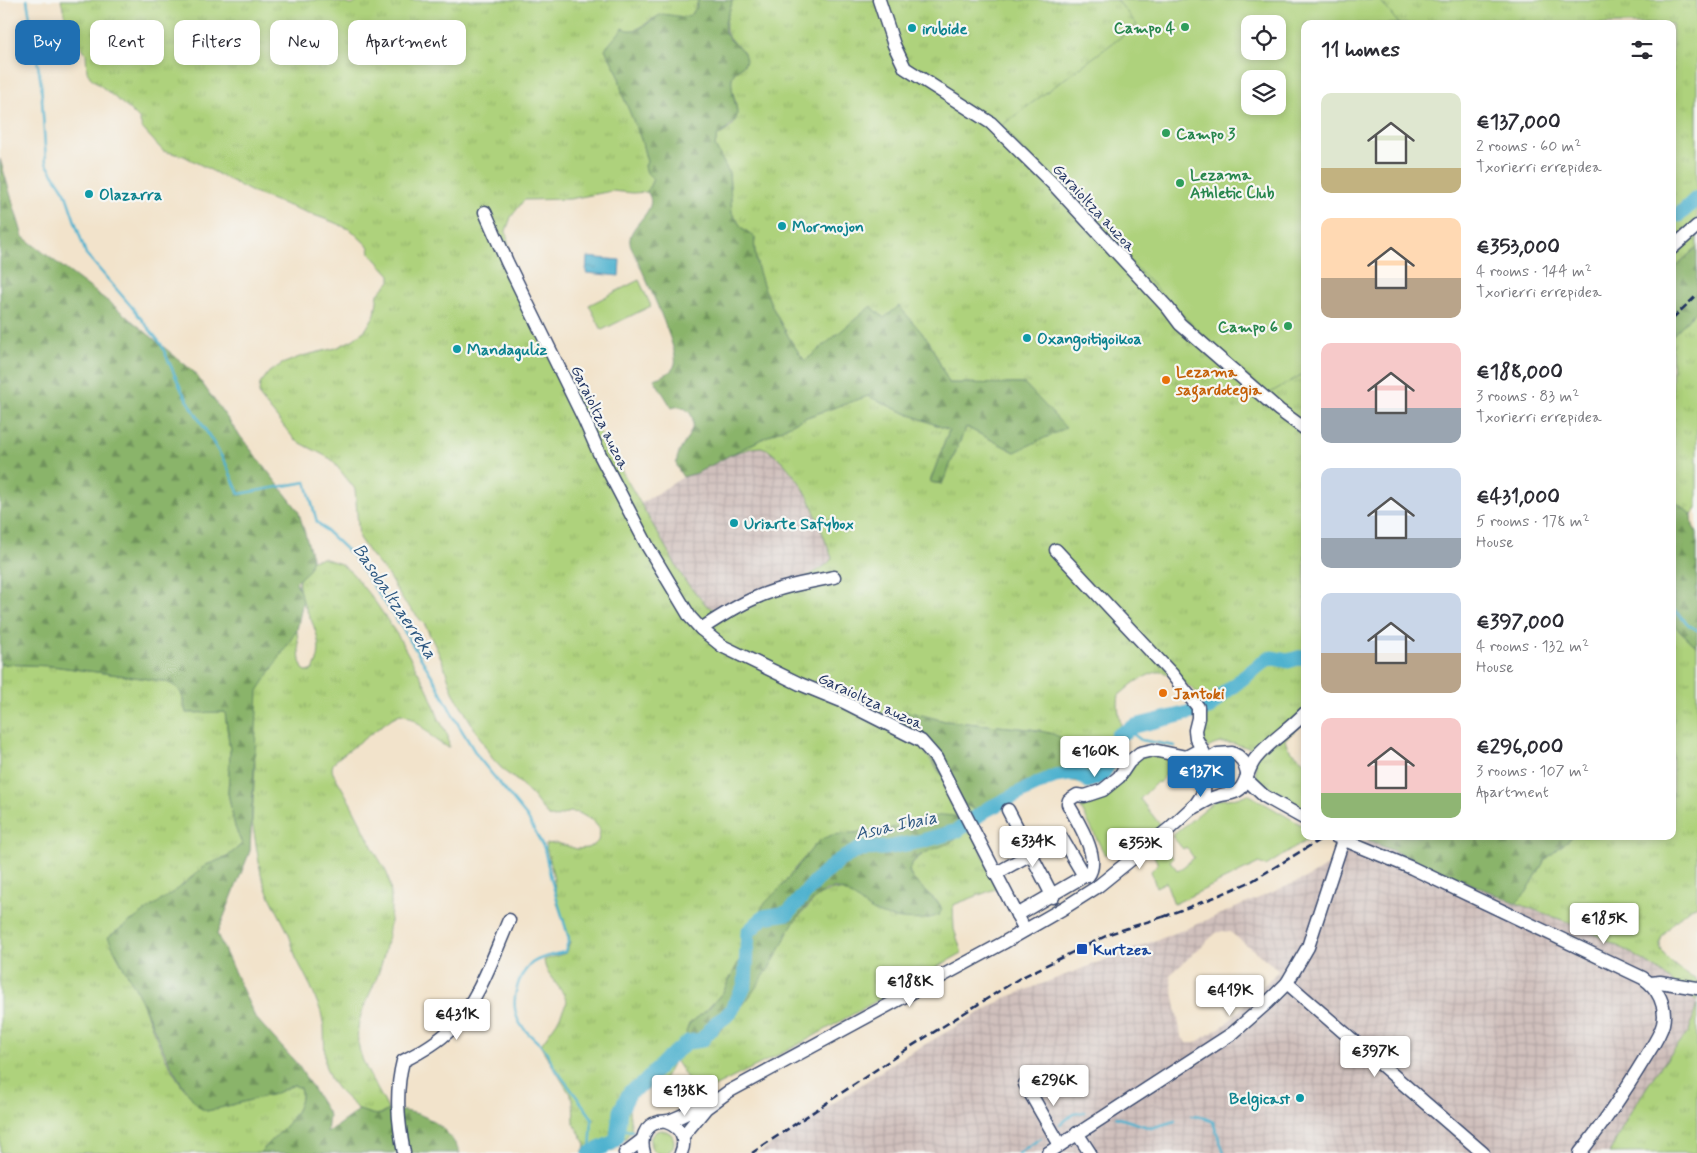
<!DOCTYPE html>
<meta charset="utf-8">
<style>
:root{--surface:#fff;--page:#f7f7f7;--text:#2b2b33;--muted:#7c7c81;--accent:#1f6fb2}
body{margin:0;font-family:Mynerve,sans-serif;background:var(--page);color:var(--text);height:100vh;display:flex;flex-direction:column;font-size:19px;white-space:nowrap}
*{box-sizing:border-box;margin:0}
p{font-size:16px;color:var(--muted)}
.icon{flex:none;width:28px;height:28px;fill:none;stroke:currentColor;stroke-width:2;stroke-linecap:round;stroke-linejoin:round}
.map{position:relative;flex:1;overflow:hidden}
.details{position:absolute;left:1301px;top:20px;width:375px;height:820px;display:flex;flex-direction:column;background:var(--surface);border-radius:10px;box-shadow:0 2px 8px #0003}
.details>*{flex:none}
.guide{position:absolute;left:15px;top:20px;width:475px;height:45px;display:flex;gap:10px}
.controls{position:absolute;left:1241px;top:15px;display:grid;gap:10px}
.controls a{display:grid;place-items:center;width:45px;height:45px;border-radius:10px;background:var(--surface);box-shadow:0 2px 8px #0003;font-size:25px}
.price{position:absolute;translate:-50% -42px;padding:0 11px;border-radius:5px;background:#fff;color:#222;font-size:16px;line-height:32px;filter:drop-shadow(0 1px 2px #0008)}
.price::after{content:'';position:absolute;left:50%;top:30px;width:15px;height:11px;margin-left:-8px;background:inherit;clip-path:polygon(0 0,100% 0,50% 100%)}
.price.active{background:var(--accent);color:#fff}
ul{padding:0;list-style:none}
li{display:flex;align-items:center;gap:15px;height:125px;padding:0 20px}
li span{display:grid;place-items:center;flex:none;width:140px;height:100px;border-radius:10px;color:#555}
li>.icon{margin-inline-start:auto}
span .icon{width:60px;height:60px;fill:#fffc;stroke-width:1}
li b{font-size:21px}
h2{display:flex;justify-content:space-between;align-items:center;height:60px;padding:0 20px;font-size:21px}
.tag{padding:0 18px;border-radius:10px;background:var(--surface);box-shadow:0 2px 8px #0003;font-size:18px;line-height:45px}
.tag.active{background:var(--accent);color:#fff}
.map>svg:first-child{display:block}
</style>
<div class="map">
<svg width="1697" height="1153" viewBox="0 0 1697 1153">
<defs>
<pattern id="industrial-grid" width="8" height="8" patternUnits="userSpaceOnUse" patternTransform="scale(1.25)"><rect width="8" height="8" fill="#d0c0bc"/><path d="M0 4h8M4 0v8" fill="none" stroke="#b2a5a4"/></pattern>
<pattern id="grass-tufts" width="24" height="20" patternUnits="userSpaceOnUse" patternTransform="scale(1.25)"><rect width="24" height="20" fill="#aed27b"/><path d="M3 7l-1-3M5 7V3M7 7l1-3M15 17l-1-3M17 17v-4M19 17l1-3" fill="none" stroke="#95b56d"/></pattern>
<pattern id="forest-firs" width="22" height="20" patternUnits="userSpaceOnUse" patternTransform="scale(1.25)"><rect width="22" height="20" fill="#8ab46b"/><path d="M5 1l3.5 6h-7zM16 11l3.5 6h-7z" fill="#70935b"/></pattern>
<pattern id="water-ripples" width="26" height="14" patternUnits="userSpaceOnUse" patternTransform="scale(1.25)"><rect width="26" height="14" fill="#50b2cf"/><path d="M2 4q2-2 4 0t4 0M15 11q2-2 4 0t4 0" fill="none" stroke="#4291ab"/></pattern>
</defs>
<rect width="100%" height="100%" fill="#f6f6f2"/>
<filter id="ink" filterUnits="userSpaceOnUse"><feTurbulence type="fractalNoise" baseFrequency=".02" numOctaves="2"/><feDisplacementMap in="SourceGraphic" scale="10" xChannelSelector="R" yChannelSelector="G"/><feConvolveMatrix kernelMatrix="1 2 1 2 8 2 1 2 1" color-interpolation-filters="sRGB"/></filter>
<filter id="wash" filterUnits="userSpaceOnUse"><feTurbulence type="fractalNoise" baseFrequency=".0096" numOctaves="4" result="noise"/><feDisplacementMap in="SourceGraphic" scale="20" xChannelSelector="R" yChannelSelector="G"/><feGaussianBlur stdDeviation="1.12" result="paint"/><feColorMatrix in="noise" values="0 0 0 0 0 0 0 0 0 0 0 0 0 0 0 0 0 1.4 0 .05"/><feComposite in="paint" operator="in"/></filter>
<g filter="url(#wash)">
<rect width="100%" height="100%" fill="#f2e3cb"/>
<!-- industrial -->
<g fill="url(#industrial-grid)" fill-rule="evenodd">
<polygon points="761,447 777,456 800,483 809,498 832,558 827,565 778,590 721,613 707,606 685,581 640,504 683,477 697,473 732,454 752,448"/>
<path d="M 1368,840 L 1516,903 L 1576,925 L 1633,954 L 1658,970 L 1697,1002 L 1689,1031 L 1656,1073 L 1630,1113 L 1609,1153 L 759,1153 L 898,1060 L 1005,998 L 1188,928 L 1311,876 ZM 1223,931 L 1230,932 L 1279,970 L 1226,1024 L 1195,1043 L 1187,1043 L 1181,1036 L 1170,975 L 1216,933 Z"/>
</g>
<!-- grass -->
<g fill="url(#grass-tufts)" stroke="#64806c" fill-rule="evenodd">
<path d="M 61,0 L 328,0 L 352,5 L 361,0 L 698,0 C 697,6 694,14 688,17 C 680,20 669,12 657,17 C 645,22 639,33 625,30 L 605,49 L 618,73 L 623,96 L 641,139 L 647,162 L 645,166 L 647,173 L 653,179 L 647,192 L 633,193 L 612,191 L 570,199 L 524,200 L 511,217 L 506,231 L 514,274 L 565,372 L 685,581 L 707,606 L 721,613 C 741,605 826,574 832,558 L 809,498 L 800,483 L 783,462 L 767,449 L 761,447 L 752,448 L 732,454 L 804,418 L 868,396 L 898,410 L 949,430 L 930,482 L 942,484 L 966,427 L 1015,452 L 1025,384 L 949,383 L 929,341 L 884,318 L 871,307 L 805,361 C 784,334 750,272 755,237 L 742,228 L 732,213 L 729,173 L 715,146 L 717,137 C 722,133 730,129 733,125 C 744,105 726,89 733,75 C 736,71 741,67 745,64 L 744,52 C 731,40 721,35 728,15 C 729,10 732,6 732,0 L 1697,0 L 1697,247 L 1673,269 L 1672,24 L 1305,24 L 1305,722 L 1285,739 L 1288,748 L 1305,762 L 1305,809 L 1263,783 L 1256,777 L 1255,750 C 1239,745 1223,738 1208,748 C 1197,732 1199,718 1214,706 C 1200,696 1174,670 1157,672 C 1149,674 1141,679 1135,682 C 1129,686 1125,691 1119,695 C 1117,705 1119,715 1121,726 C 1123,748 1111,767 1093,779 L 1092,771 L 1085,760 L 1040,730 L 945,721 L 905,711 L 903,713 L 907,728 L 963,804 L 984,814 L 969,825 L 930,817 L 889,829 L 820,840 L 796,867 L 782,886 L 763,905 L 749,942 L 723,992 L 707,1010 L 689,1024 L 688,1038 L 694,1043 L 712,1037 L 735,1014 L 750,996 L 779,951 L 791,925 L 818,896 L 832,890 L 844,891 L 851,894 L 941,906 C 933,895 917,888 911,876 C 909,872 909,868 911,865 C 917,855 958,833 970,826 L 998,888 L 953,905 L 954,929 L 962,953 L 798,1045 L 698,1095 L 675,1060 L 661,1084 C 625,1090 626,1096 632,1130 L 624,1140 L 607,1148 L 599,1153 L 582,1153 L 586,1144 L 574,1124 L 573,1099 L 541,1047 L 542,1043 L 557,1022 L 567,1002 C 563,987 545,977 544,960 L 566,953 L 570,942 L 569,936 L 557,903 L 553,874 L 545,844 L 557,843 L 577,849 L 587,848 L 594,845 L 598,841 L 600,832 L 599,828 L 593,821 L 579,813 L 570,812 L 554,818 L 547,815 L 534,798 L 520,783 L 504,771 L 492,758 L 453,692 L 442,660 L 425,625 L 402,599 L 387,574 L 370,554 L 359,538 L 355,489 L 331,459 L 295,440 L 260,397 L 259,392 L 260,384 L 269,372 L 282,364 L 302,356 L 336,348 L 354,339 L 366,329 L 375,314 L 378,294 L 390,281 L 390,275 L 370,253 L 369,247 L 351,230 L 333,222 L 256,194 L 184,156 L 163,151 L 142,128 L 139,119 L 130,110 L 90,77 L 87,71 L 86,53 L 70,31 L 66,21 ZM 1250,24 L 1278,24 L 1278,51 L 1250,51 ZM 1250,79 L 1278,79 L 1278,106 L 1250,106 Z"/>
<polygon points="1697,310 1697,509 1692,515 1673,500 1672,335"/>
<path d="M 240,525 L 297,631 L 300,661 L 303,669 L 308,672 L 313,670 C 334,634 291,603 300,576 C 302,570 307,565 311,560 L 323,558 L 341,564 L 352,573 L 376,603 L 398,636 L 427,688 L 439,719 L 448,736 L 449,747 C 429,742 420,716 400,714 L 392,718 L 341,756 C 335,761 330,765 333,773 C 349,798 361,824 374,850 C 379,860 387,870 389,880 C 395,908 387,951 377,977 C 369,998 355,1018 358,1042 C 361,1066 377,1086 387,1107 L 388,1110 L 381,1114 L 374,1115 L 359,1110 L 338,1090 L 331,1081 L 325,1065 L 324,1027 L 321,1012 L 311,987 L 296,958 L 289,934 L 267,891 L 261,874 L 252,821 L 255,765 Z"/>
<path d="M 1673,624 L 1697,647 L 1697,905 C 1687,909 1680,916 1673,924 C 1668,929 1661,936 1660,943 C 1659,957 1686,975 1697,980 L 1697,1002 L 1658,970 L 1633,954 L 1576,925 L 1516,903 L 1526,893 L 1545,860 L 1573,836 L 1672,836 Z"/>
<path d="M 0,664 L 52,666 L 163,681 C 183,687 182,695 186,713 L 225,712 L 230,750 L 228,793 L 235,827 L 242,844 L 227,857 L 206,865 L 179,888 L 142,1002 C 156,1037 174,1089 207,1111 L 274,1094 L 294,1085 L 300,1088 C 308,1111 273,1137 260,1153 L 0,1153 Z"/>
<polygon points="1697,1004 1697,1153 1609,1153 1630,1113 1656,1073 1689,1031"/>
<circle cx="662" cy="1142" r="12"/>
</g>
<!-- forest -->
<g fill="url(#forest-firs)" stroke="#527264">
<path d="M 698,0 L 732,0 C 732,11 722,21 725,32 C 729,44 746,47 746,61 C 743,67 736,69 733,75 C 731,79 732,83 732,87 C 736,117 746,115 717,137 L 715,146 L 729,173 L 732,213 L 742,228 L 755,237 C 750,272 784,334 805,361 L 871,306 L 884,318 L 899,306 L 929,341 L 949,383 L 1025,384 L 1066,428 L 1015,452 L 966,427 L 942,484 L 930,482 L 949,430 L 898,410 L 868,396 L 804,418 L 732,454 L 697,473 L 683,477 C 680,472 675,466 677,459 C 680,443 704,425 687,410 C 682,406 677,406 672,408 L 654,379 C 661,376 673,373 675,364 C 680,351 643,273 636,257 C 633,251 629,245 630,239 C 631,223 661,209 647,192 L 653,179 L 647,173 L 645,166 L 647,162 L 641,139 L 623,96 L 618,73 L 605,49 L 623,28 C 638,36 649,20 662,14 L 685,17 C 693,15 697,8 698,0 Z"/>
<path d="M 0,159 L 23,237 L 114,306 L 194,372 L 237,432 L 298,510 L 312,557 L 309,570 L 296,582 L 303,600 L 297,630 L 258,691 L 250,851 L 217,934 L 255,1017 L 298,1065 L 329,1115 L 327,1133 L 359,1110 C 367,1112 373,1116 381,1114 C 385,1113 385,1111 388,1111 C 420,1108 447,1124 460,1153 L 260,1153 C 273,1137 308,1111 300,1088 L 294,1085 L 274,1094 L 216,1109 L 207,1111 L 200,1108 C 172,1077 159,1039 142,1002 C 132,980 118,960 108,937 L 179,888 L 206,865 L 227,857 L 242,844 L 235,827 L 228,793 L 230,750 L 225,712 L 186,713 C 182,695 183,687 163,681 L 52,666 L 0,664 Z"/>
<polygon points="1697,247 1697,310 1673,335 1673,269"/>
<polygon points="1673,500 1692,515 1693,526 1697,533 1697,647 1673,624"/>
<polygon points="906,711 945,721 1030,729 1050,733 1063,738 1078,751 1092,771 1093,779 1079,782 1058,778 1039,781 984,814 963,804 931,758 902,721 901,714"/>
<path d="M 942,815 L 955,816 L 970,826 C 965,831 960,836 955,840 C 940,849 912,852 909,871 L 912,878 L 939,904 L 942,909 L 939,915 C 921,923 890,920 873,911 C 853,901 841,876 817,897 C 807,905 799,915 792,925 C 786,934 783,944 778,953 C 768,972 719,1045 697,1044 L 690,1040 L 687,1036 L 686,1032 L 689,1024 L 707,1010 L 723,992 L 749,942 L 763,905 L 782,886 L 814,846 L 820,840 L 832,835 L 889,829 Z"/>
<polygon points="1371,836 1573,836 1545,860 1526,893 1516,903 1368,840"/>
</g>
<!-- green -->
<g fill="#aed27b" stroke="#64806c" fill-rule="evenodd">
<path d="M 1117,0 L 1380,0 L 1399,24 L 1305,24 L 1305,373 L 1268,394 L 1211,344 L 1109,240 L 1001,126 L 1137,25 ZM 1250,24 L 1278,24 L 1278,51 L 1250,51 ZM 1250,79 L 1278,79 L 1278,106 L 1250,106 Z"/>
<polygon points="639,280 651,306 602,330 589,305"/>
<polygon points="1148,754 1178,759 1159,783 1157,782 1140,799 1161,826 1135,844 1132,839 1105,855 1080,806 1107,791 1136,759"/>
<polygon points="1248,794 1305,827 1305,836 1313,836 1266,866 1259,863 1174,904 1166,882 1156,887 1151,871 1158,864 1154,856 1165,847 1173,858 1170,861 1178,871 1194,858 1186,847 1183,849 1172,836 1216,800 1237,798"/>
</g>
<!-- water -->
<polygon fill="url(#water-ripples)" stroke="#367096" points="587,257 620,260 619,276 586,273"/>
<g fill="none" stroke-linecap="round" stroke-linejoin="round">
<!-- stream -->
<g stroke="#50b2cf" stroke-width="2.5">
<path d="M 27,0 L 41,83 L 46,163 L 65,192 L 86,254 L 131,306 L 161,344 L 182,391 L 226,464 L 239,494 L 306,482 L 317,522 L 351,554 L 401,626 L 435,681 L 455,719 L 478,757 L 527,817 L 544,848 L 551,879 L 569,939 L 565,952 C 555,954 541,957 532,963 C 517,976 510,1001 518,1020 C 524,1033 538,1040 546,1051 C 550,1058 553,1065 557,1071 C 569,1087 581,1102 592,1118 L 590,1153"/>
<polyline points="1672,608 1689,625 1697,630"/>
<polyline points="1128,730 1141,740 1175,746"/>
<polyline points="1191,1116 1202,1117 1213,1122 1224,1153"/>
<polyline points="1116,1117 1151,1128 1175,1121"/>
<polyline points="1060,1125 1073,1114 1085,1112"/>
<polyline points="619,1129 633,1131"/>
<polyline points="1019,1153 1041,1138"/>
</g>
<!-- river -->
<g stroke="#50b2cf" stroke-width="15">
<polyline points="1679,215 1697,198"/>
<polyline points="590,1153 612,1143 617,1138 620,1111 630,1092 644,1083 668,1058 688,1042 702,1040 716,1023 725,1017 731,1011 745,985 748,932 764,917 788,913 816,881 838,861 860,849 886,848 922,841 957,831 986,810 1023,791 1055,776 1078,773 1088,781 1101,776 1109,764 1117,736 1135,726 1209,708 1223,694 1267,659 1273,658 1288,661 1305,656"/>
</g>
</g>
</g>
<g filter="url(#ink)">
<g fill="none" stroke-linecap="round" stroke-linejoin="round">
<!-- minor casing -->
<g stroke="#3b4a6e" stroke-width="15">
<g id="minor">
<polyline points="879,0 894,45 905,68 991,123 1053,184 1168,308 1180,324 1279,410 1305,429"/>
<polyline points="485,212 507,262 584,419 599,453 648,547 690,617 701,629 722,646 800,684 844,702 921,741 936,758 1025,930"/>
<polyline points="1672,248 1697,226"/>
<polyline points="1056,550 1171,673 1198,707 1198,718 1195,730 1196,738 1205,755"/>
<path d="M 701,629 C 718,618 736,606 755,598 C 780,587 808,582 834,577"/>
<polyline points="1246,779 1264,796 1305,819"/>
<path d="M 1194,808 C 1202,803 1210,798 1218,796 C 1226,793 1233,795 1240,789 C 1247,782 1248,767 1256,758 C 1270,741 1290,729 1305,713"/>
<polyline points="1008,810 1053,897"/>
<path d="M 1335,836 L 1412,868 L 1643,978 C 1658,988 1667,1006 1663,1024 C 1660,1036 1651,1048 1645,1058 C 1625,1091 1604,1123 1580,1153"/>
<polyline points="995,874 1061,837 1084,876"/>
<path d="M 1017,915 L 1084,876 L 1088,876 C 1102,858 1077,821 1068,804 L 1069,800 L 1077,795 L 1085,796 L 1103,790 L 1119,777 L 1129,762 L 1140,753 L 1153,750 L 1186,757 L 1201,749"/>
<polyline points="1287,983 1483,1153"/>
<polyline points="1651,983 1660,982 1697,988"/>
<polyline points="1025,1084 1060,1145"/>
<path d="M 666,1122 C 681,1127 687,1139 681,1153"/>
<polyline points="1077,1133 1090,1153"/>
<polyline points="683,1136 706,1108 728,1092 1003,943 1064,908 1097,887 1170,828 1196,804 1204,792 1205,770 1208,760 1218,754 1232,753 1238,756 1243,761 1247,773"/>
<path d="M 404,1153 C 398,1122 395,1092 403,1061 C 419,1053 437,1043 451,1029 C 479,1000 493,957 509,920"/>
<polyline points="625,1153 642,1140"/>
<path d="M 644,1153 C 640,1140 644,1125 659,1122 C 665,1121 669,1122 674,1119 C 685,1115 695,1109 705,1102"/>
<polyline points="1048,1153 1233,1033 1267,1003 1287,983 1308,947 1343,840"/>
</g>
</g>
<!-- minor -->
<use href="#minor" stroke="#fff" stroke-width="12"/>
<!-- rail -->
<g stroke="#1b2f5e" stroke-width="2.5" stroke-dasharray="8 4" stroke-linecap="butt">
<polyline points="1672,319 1697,295"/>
<polyline points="1163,917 1215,897 1252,881 1326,836"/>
<polyline points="752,1153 910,1047 1020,978 1112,933 1169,915"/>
</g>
</g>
</g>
<!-- markers -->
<g fill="#2e9e5b" stroke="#f6f6f2" stroke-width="2">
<circle cx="1185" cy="27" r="5"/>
<circle cx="1166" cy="133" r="5"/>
<circle cx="1180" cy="183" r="5"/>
<circle cx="1288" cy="326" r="5"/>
</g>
<g fill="#0f9aa8" stroke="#f6f6f2" stroke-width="2">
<circle cx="912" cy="28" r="5"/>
<circle cx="89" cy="194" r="5"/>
<circle cx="782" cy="226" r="5"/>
<circle cx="1027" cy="338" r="5"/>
<circle cx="457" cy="349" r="5"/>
<circle cx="734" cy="523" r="5"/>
<circle cx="1300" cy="1098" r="5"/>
</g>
<g fill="#e8710a" stroke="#f6f6f2" stroke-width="2">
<circle cx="1166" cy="380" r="5"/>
<circle cx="1163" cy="693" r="5"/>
</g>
<rect fill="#1a4fb4" stroke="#f6f6f2" stroke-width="2" x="1076" y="943" width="12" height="12" rx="2.5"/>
<g text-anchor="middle" stroke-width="4.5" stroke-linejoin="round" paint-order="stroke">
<!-- leisure labels -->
<g font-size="16" font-weight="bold" fill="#27864d" stroke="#f6f6f2" text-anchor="end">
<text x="1175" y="33">Campo 4</text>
<text x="1176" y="139" text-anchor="start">Campo 3</text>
<text x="1190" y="180" text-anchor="start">Lezama<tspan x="1190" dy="18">Athletic Club</tspan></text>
<text x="1278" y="332">Campo 6</text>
</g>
<!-- culture labels -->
<g font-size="16" font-weight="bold" fill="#0d838f" stroke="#f6f6f2" text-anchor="start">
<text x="922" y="34">irubide</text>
<text x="99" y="200">Olazarra</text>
<text x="792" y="232">Mormojon</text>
<text x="1037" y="344">Oxangoitigoikoa</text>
<text x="467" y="355">Mandaguliz</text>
<text x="744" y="529">Uriarte Safybox</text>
<text x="1290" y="1104" text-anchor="end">Belgicast</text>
</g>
<!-- street labels -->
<g font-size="16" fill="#1b2f5e" stroke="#f6f6f2">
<text transform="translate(1095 207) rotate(47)" y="6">Garaioltza auzoa</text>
<text transform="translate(601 417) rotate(64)" y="6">Garaioltza auzoa</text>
<text transform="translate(871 700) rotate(25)" y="6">Garaioltza auzoa</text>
</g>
<!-- food labels -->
<g font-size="16" font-weight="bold" fill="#c56008" stroke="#f6f6f2" text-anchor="start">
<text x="1176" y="377">Lezama<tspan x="1176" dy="18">sagardotegia</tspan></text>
<text x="1173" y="699">Jantoki</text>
</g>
<!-- transit labels -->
<g font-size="16" font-weight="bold" fill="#164399" stroke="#f6f6f2" text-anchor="start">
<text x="1093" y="955">Kurtzea</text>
</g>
<!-- water labels -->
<g font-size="18" font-style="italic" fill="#2b5680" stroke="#f6f6f2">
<text transform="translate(395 601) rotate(56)" y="6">Basobaltzaerreka</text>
<text transform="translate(896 825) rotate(-12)" y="6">Asua Ibaia</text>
</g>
</g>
</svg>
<div class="controls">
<a><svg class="icon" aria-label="locate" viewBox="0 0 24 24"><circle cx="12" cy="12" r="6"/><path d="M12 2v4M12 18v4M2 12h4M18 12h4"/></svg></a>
<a><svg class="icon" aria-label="layers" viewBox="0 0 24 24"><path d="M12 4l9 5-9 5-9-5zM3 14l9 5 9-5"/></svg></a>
</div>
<b class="price" style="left:1095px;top:778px">€160K</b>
<b class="price active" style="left:1201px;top:798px">€137K</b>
<b class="price" style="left:1033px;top:868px">€334K</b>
<b class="price" style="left:1140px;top:870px">€353K</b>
<b class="price" style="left:1604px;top:945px">€185K</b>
<b class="price" style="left:910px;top:1008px">€188K</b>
<b class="price" style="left:1230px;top:1017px">€419K</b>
<b class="price" style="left:457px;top:1041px">€431K</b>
<b class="price" style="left:1375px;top:1078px">€397K</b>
<b class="price" style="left:1054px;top:1107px">€296K</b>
<b class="price" style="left:685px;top:1117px">€138K</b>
<div class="guide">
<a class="tag active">Buy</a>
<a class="tag">Rent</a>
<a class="tag">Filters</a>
<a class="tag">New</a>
<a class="tag">Apartment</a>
</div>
<section class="details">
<h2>11 homes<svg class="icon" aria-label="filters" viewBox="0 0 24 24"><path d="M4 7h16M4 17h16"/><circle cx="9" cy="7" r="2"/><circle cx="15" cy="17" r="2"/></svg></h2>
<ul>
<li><span style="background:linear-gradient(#dfe7d0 75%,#c2b280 0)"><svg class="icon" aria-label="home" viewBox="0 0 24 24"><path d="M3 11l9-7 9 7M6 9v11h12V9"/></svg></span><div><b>€137,000</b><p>2 rooms · 60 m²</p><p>Txorierri errepidea</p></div></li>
<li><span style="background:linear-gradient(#ffd9b3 60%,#b9a48a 0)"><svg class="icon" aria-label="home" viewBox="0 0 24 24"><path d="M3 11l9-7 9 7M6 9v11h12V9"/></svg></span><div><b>€353,000</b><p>4 rooms · 144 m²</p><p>Txorierri errepidea</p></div></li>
<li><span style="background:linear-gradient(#f6c9c9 65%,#9aa5b1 0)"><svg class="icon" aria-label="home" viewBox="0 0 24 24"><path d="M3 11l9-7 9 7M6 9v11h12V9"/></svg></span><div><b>€188,000</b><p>3 rooms · 83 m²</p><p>Txorierri errepidea</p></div></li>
<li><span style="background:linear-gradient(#c9d6e8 70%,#9aa5b1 0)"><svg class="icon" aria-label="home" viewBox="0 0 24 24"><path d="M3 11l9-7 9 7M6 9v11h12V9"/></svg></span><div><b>€431,000</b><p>5 rooms · 178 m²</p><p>House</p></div></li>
<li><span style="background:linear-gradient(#c9d6e8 60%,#b9a48a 0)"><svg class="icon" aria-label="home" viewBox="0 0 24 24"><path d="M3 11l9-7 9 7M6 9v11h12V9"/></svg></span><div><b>€397,000</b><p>4 rooms · 132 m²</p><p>House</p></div></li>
<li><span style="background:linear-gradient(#f6c9c9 75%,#8fb573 0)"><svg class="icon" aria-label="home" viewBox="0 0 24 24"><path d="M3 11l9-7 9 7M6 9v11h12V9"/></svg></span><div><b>€296,000</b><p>3 rooms · 107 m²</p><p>Apartment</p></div></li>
</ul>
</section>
</div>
